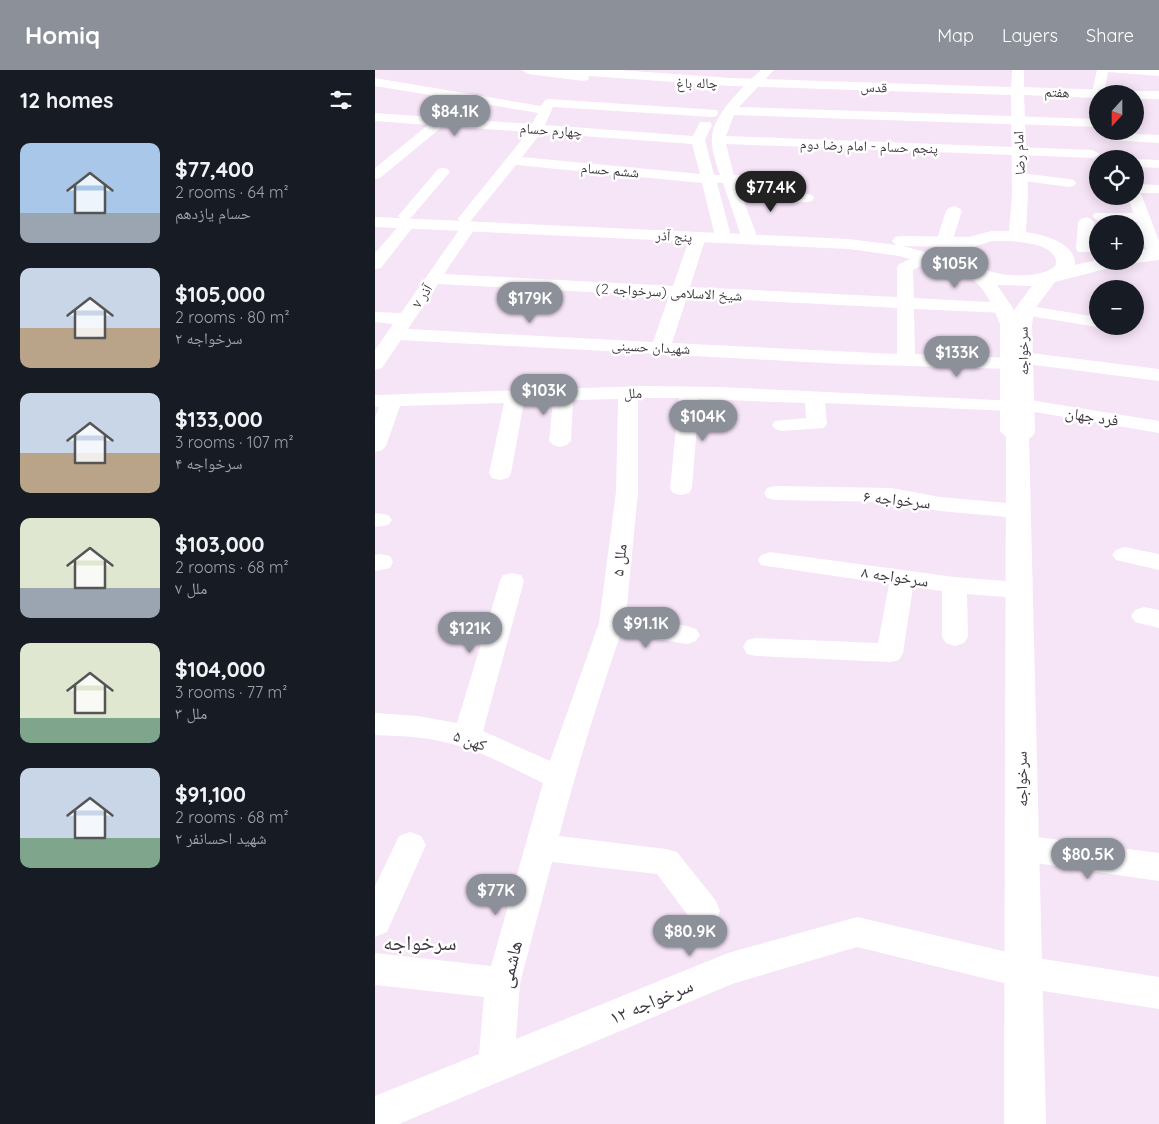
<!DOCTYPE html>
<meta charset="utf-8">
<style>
:root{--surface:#171b24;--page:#20242c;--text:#f1f3f6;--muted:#9ea1a6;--accent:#8c9099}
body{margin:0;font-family:Quicksand,"Noto Naskh Arabic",sans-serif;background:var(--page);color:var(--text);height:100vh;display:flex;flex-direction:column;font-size:19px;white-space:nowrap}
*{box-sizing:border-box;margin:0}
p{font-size:16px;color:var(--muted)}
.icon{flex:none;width:28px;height:28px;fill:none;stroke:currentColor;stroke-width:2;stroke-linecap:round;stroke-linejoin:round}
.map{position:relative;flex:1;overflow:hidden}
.details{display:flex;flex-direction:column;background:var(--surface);width:375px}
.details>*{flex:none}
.needle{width:32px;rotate:201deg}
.fabs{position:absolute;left:714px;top:15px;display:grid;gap:10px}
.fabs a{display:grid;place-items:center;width:55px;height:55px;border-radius:50%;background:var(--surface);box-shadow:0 2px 12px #0003;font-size:25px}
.price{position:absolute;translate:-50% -42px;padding:0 11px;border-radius:18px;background:var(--accent);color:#fff;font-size:16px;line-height:32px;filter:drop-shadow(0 1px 2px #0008)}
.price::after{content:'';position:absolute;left:50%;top:30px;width:15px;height:11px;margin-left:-8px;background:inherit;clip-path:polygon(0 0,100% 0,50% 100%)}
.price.on{background:#222;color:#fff}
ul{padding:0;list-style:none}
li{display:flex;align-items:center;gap:15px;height:125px;padding:0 20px}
li span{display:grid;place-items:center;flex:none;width:140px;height:100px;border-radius:10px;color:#555}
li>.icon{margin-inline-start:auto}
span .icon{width:60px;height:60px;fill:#fffc;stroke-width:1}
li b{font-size:21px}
h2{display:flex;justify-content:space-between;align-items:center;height:60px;padding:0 20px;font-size:21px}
header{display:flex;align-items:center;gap:30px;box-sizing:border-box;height:70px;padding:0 25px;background:var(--accent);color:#fff}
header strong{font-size:24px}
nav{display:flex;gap:28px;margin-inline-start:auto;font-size:18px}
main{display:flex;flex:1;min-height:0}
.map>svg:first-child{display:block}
</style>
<header>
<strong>Homiq</strong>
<nav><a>Map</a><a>Layers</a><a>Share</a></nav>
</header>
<main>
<section class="details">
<h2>12 homes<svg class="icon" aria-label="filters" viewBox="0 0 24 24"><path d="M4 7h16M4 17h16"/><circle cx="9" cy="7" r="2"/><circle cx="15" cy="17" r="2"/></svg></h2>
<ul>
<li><span style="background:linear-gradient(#a9c7e8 70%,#9aa5b1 0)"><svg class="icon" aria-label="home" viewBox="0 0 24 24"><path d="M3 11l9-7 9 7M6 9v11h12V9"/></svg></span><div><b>$77,400</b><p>2 rooms · 64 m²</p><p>حسام یازدهم</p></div></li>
<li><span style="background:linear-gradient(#c9d6e8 60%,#b9a48a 0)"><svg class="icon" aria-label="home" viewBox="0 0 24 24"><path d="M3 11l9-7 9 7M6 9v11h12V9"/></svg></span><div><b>$105,000</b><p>2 rooms · 80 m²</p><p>سرخواجه ۲</p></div></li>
<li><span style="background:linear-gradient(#c9d6e8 60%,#b9a48a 0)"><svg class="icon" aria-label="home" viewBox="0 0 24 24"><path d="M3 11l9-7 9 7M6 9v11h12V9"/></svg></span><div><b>$133,000</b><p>3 rooms · 107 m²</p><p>سرخواجه ۴</p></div></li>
<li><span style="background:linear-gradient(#dfe7d0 70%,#9aa5b1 0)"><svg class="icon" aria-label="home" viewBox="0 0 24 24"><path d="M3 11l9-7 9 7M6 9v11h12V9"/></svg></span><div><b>$103,000</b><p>2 rooms · 68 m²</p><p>۷ ملل</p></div></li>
<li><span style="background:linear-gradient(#dfe7d0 75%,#7fa58c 0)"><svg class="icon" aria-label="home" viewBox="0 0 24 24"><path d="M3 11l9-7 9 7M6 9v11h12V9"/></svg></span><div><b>$104,000</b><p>3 rooms · 77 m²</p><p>ملل ۳</p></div></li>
<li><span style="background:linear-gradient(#c9d6e8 70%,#7fa58c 0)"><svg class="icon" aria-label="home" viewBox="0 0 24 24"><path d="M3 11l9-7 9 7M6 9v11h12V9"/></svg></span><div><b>$91,100</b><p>2 rooms · 68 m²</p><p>۲ شهید احسانفر</p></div></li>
</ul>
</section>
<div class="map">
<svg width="784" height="1054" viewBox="0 0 784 1054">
<rect width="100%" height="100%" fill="#f6e4f7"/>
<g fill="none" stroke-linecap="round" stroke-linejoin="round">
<!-- minor -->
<g fill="#fff" fill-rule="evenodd">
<path d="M 386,0 L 399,0 L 364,37 L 722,49 L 722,57 L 359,45 L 351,66 L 718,80 L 725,84 L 718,88 L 351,74 L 359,105 L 409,105 L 414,106 L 416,109 L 414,112 L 409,113 L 362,113 L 366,124 L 432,124 L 437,125 L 439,128 L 437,131 L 432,132 L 369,132 L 381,163 L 379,166 L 367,166 L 365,163 L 348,113 L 342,113 L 355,162 L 353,165 L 341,165 L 339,162 L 327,113 L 141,95 L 94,153 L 99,154 L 101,157 L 69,204 L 298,216 L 315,167 L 317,164 L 329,164 L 331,167 L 315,217 L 522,227 L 522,198 L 524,194 L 544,185 L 556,185 L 558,188 L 556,191 L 538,200 L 539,228 L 629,233 L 635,234 L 638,238 L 635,242 L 629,243 L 539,239 L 540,284 L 639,288 L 641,284 L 648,282 L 784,299 L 784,311 L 644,293 L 642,297 L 635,299 L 468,294 L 26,270 L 7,298 L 0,300 L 0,280 L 18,254 L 0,252 L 0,242 L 26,243 L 89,153 L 82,149 L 85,146 L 153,62 L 68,56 L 5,108 L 0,109 L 0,98 L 53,55 L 0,51 L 0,43 L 157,54 L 163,43 L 0,16 L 0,8 L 166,36 L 170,30 L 174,29 L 342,40 L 343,43 L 342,46 L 337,47 L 178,37 L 170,55 L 318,66 L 325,52 L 335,52 L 337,55 L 330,70 L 339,105 L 345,105 C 341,93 336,79 337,66 C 339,43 370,15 386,0 ZM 166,63 L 317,74 L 325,104 L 147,87 ZM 63,214 L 294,226 L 278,272 L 33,259 ZM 312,227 L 522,238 L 522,284 L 297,273 Z"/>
<polygon points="722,0 784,0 784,6 733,2 729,24 722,24 722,30 716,26"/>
<polygon points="738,63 784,65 784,73 733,70 731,67"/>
<polygon points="760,89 784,90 784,98 760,97"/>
<polygon points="68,98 73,99 75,102 34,150 40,154 38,157 6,198 0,199 0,183 29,150 23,146 63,99"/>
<polygon points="646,103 694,109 699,110 701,113 699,116 694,117 641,110 639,107 641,104"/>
<polygon points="760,114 784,115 784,123 764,123 767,126 784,171 784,189 775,188 773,185 762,152 725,151 720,149 717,146 720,143 758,143 753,126 760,126"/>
<polygon points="579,136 584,138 587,141 577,172 575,175 563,175 561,172 571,141 574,138"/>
<polygon points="711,147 716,149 719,152 717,179 715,182 703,182 701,179 703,152 706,149"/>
<polygon points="649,235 722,247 722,256 727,256 722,257 643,244 640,240 643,236"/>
<path d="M 269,316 L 345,317 L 642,331 L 649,329 L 784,351 L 784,363 L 642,339 L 635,341 L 450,333 L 452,354 L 449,358 L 407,361 L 400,359 L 397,355 L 400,351 L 431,348 L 430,333 L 324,329 L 317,418 L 314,423 L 306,425 L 298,423 L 295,418 L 304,328 L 263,328 L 263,422 L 251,546 L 312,556 L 321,559 L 325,565 L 321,571 L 312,574 L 246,563 C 223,630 202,697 184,766 L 291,779 L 302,782 L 341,831 L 345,841 L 341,851 L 329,856 L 317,851 L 282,804 L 177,792 L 145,913 L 141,969 L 353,883 L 482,847 L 649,886 L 784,907 L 784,939 L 649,918 L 482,877 L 357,914 L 24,1054 L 0,1054 L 0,1026 L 104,984 L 109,927 L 0,915 L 0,883 L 116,896 L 168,713 C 140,700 113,684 84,676 C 57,667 28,666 0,665 L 0,643 L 43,646 L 82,653 L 125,511 L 128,505 L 137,503 L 146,505 L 149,511 L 108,661 L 175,691 L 224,553 L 241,422 L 243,329 L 198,330 L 196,371 L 192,375 L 185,377 L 178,375 L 174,371 L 178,331 L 149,332 L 136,403 L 133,408 L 125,410 L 117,408 L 114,403 L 129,333 L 25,336 L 11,376 L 7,380 L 0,382 L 0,348 L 4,337 L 0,337 L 0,325 Z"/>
<polygon points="400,416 516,418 565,427 643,434 651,436 654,441 651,446 643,448 565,441 516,432 400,430 392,428 389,423 392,418"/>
<polygon points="0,443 13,445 17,450 13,455 0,457"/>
<polygon points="749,477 784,484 784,500 741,490 737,485 741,480"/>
<polygon points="395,482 579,507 644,512 653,514 656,520 653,526 644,528 592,524 593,567 589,573 580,576 571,573 567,567 567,521 538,517 528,583 524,590 515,592 381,586 372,584 368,577 372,570 381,568 503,573 514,514 386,495 383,490 386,485"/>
<polygon points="6,484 15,486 18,492 15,498 0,501 0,485"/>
<polygon points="769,537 784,540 784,558 760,552 756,546 760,540"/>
<polygon points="35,762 46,766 51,775 12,862 0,867 0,816 24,766"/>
<polygon points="647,765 784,783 784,811 647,791 636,787 631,778 636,769"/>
</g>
<!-- major -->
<g fill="#fff" fill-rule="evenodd">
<path d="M 147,0 L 244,0 L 356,8 L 636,17 L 637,0 L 649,0 L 649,17 L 733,20 L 740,24 L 722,24 L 722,28 L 649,25 L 653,125 L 651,162 C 668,165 701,172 700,195 L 722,190 L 722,191 L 749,191 L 746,195 L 680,212 L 659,240 L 657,255 L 660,362 L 657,367 L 654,368 L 671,1054 L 629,1054 L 631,367 L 625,361 L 625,254 C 618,236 608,213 590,204 L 524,186 L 474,179 L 0,157 L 0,147 L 474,169 L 521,175 L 517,171 L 520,167 L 526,166 L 594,167 L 616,161 L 634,161 L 637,125 L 636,25 L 356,16 L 214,6 L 213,10 L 208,11 L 153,4 ZM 617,171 C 633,171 684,170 681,195 C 668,211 608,208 597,190 C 595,188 595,185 594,183 L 601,176 ZM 528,176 L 580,177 L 576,182 L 578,190 ZM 622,215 L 657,216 L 639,240 Z"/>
<polygon points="760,21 784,21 784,29 760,29 760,24 754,24"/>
<polygon points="760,179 784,180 784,190 760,193 754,192 760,191"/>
</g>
</g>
<g text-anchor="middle" stroke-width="5" stroke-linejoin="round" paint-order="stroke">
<!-- far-street labels -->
<g font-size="14" fill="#3f3840" stroke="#fff">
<text x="322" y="18">چاله باغ</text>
<text transform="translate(499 17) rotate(2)" y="5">قدس</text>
<text transform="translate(682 22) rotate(2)" y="5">هفتم</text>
<text transform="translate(176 60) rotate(4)" y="5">چهارم حسام</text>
<text transform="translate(494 76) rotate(2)" y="5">پنجم حسام - امام رضا دوم</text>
<text transform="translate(644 83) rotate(-92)" y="5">امام رضا</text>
<text transform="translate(235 100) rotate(5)" y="5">ششم حسام</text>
<text transform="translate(299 166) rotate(3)" y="5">پنج آذر</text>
<text transform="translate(294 222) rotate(3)" y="5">شیخ الاسلامی (سرخواجه 2)</text>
<text transform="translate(47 226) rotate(-57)" y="5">آذر ۷</text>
<text transform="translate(276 277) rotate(3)" y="5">شهیدان حسینی</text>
<text transform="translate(648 281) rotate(-91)" y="5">سرخواجه</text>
<text transform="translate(258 323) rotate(-1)" y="5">ملل</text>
</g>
<!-- street labels -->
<g font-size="16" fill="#3f3840" stroke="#fff">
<text transform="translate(717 346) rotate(9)" y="6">فرد جهان</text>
<text transform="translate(522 429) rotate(6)" y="6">سرخواجه ۶</text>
<text transform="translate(244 490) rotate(-84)" y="6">ملل ۵</text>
<text transform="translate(520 506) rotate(8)" y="6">۸ سرخواجه</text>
<text transform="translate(95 670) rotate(19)" y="6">۵ کهن</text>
<text transform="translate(646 709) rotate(-91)" y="6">سرخواجه</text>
</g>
<!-- near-street labels -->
<g font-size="19" fill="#3f3840" stroke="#fff">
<text transform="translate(135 894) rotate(-77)" y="7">هاشمی</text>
<text transform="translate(276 931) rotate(-23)" y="7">۱۲ سرخواجه</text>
</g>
<!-- near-neighbourhood labels -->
<g font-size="21" fill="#3f3840" stroke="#fff">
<text x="45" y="880">سرخواجه</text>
</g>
</g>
</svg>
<div class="fabs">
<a><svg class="needle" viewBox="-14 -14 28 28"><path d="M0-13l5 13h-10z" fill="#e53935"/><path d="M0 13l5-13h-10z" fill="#9ea1a6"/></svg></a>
<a><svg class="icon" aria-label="locate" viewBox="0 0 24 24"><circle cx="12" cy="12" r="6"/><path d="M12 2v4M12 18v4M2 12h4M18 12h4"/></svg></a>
<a>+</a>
<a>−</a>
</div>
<b class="price" style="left:80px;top:67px">$84.1K</b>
<b class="price on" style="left:396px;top:143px">$77.4K</b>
<b class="price" style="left:580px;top:219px">$105K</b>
<b class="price" style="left:155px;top:254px">$179K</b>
<b class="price" style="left:582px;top:308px">$133K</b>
<b class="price" style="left:169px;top:346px">$103K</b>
<b class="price" style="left:328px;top:372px">$104K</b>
<b class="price" style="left:271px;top:579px">$91.1K</b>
<b class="price" style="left:95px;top:584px">$121K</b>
<b class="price" style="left:713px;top:810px">$80.5K</b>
<b class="price" style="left:121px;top:846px">$77K</b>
<b class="price" style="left:315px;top:887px">$80.9K</b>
</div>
</main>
